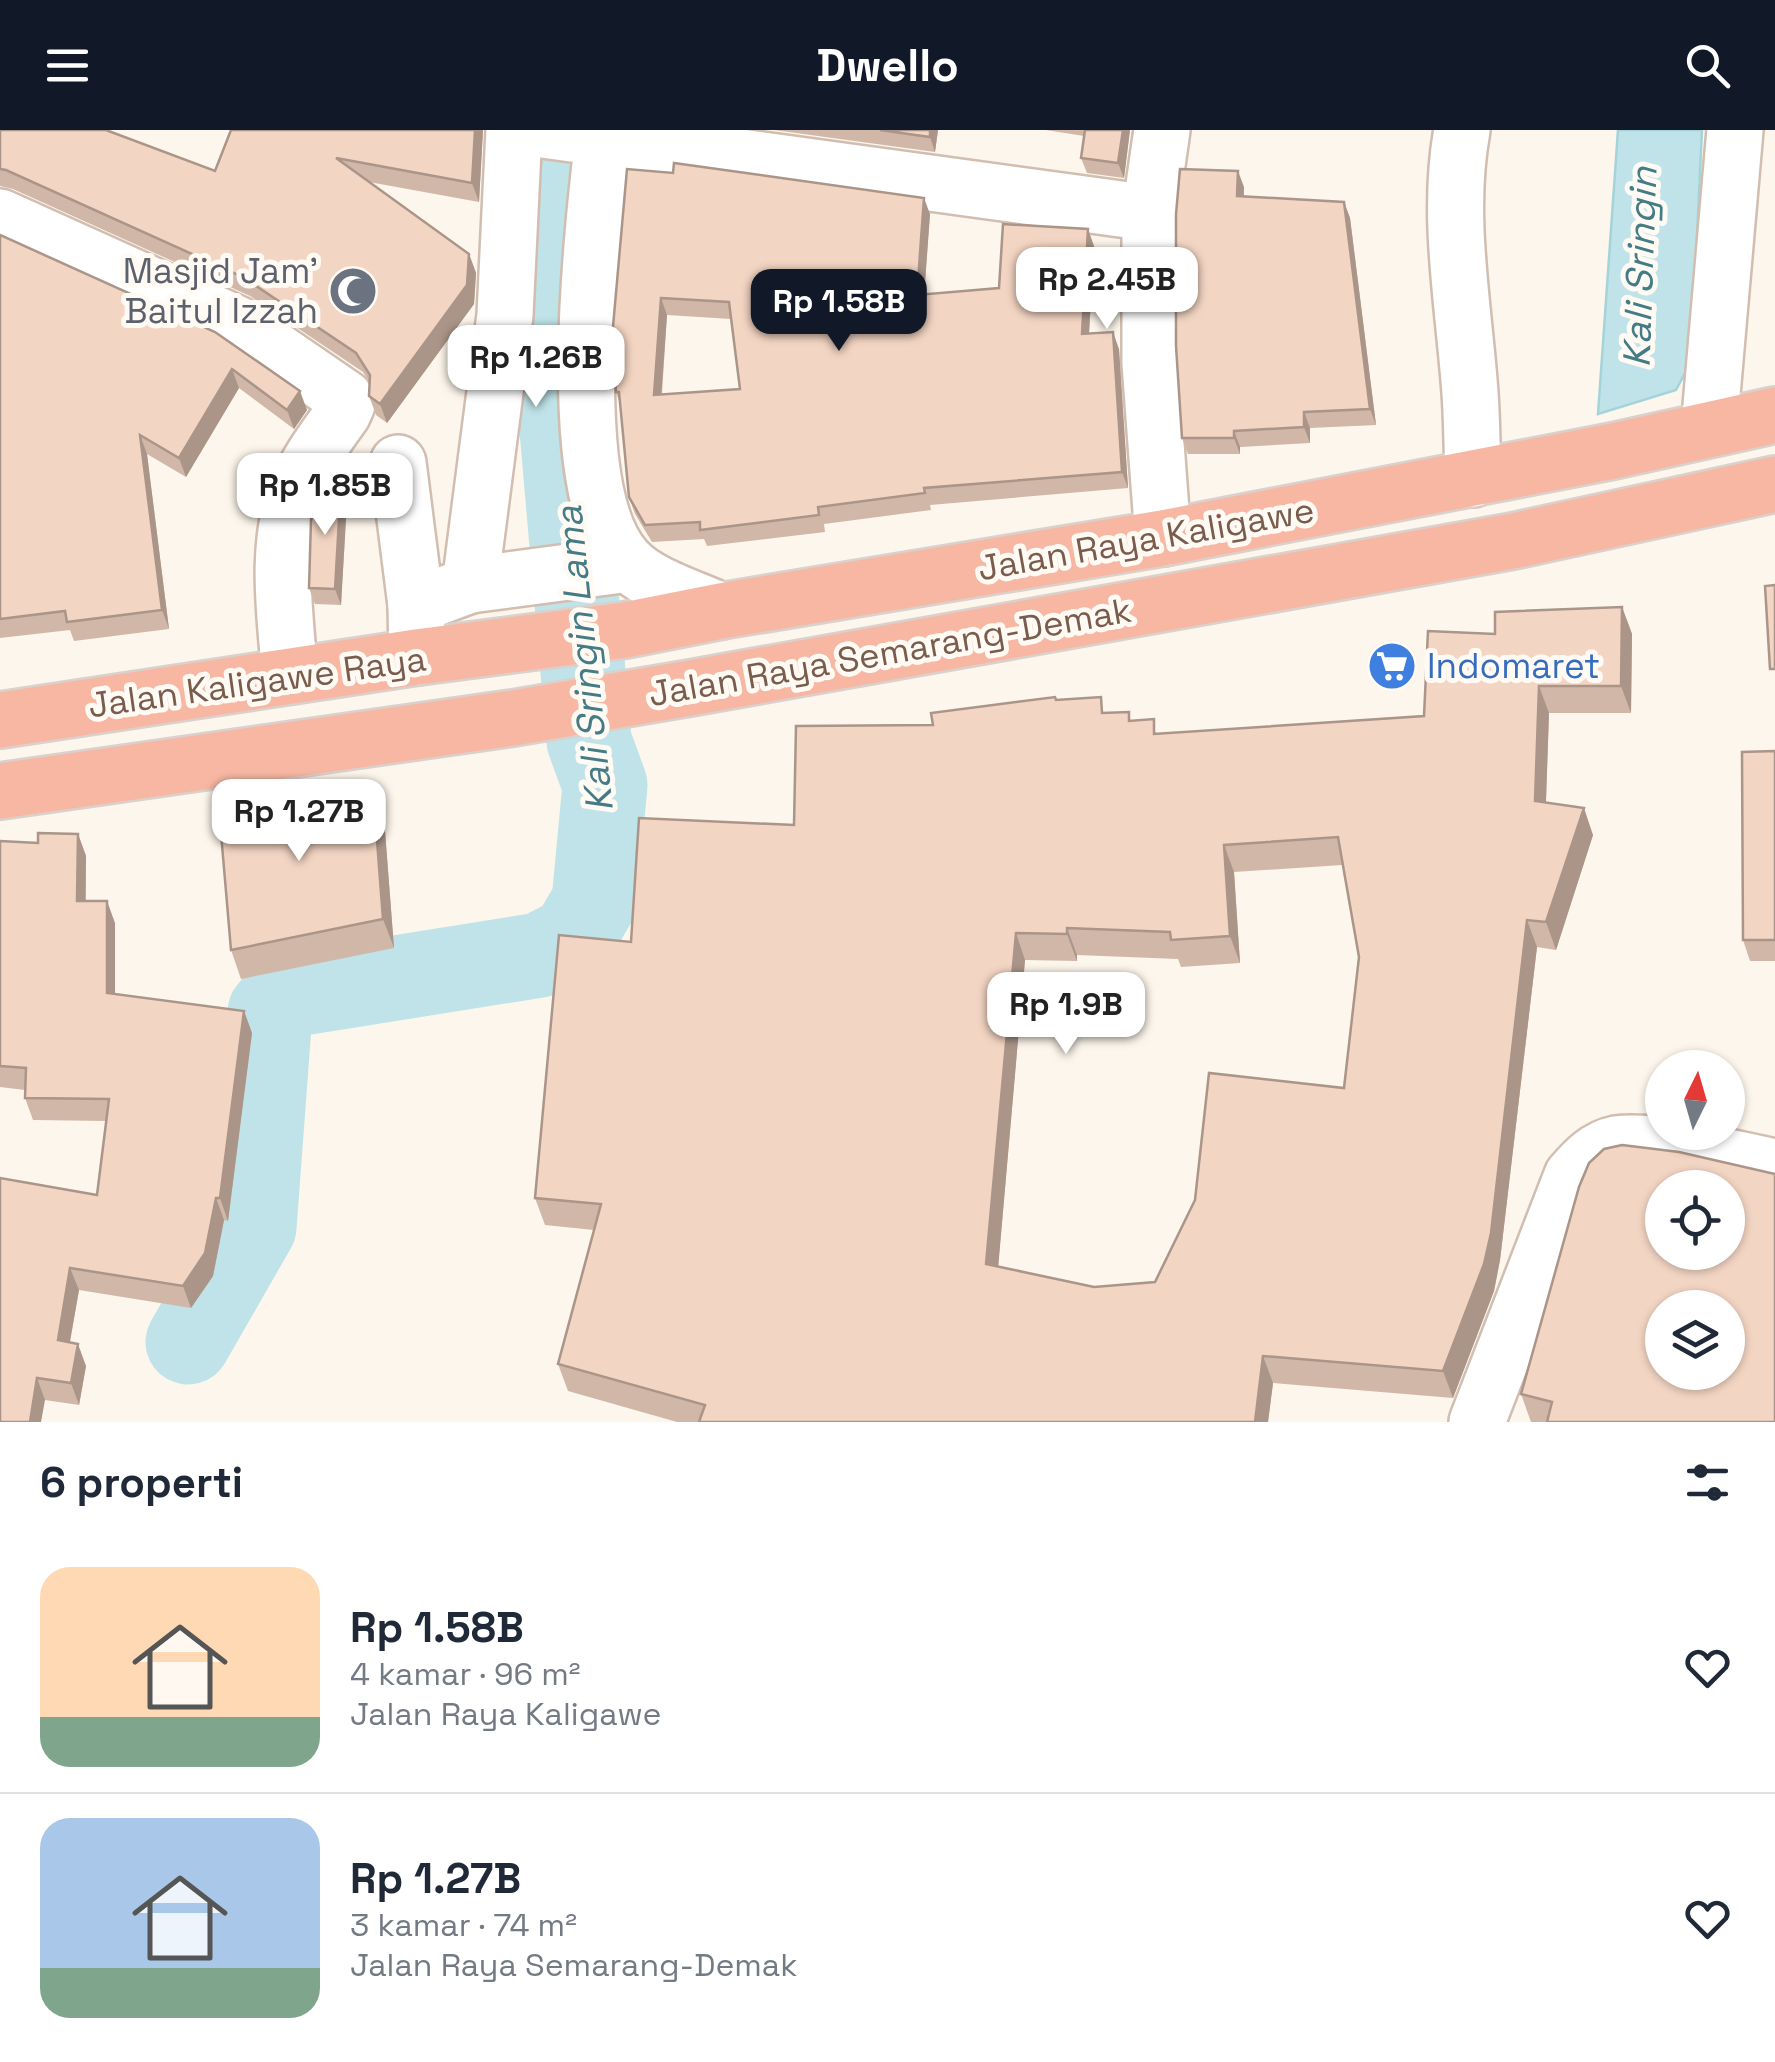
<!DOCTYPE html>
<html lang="id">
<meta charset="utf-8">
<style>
:root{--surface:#fff;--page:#f6f6f7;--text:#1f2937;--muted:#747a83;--line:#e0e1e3;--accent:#111827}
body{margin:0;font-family:"Space Grotesk",sans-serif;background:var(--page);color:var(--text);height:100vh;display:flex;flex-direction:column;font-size:38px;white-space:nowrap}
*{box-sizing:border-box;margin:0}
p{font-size:32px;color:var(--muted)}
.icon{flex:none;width:55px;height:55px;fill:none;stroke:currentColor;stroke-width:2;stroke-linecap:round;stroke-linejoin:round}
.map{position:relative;height:1292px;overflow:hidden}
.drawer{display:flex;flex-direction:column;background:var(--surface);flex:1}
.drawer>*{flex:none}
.needle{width:65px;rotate:5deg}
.buttons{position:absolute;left:1645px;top:920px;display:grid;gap:20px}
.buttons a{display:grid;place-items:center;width:100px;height:100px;border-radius:50%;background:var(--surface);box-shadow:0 2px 8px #0004;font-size:50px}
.price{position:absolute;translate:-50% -85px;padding:0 22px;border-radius:20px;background:#fff;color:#222;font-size:32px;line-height:65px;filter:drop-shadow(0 2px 5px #0008)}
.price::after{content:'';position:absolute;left:50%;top:60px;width:30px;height:22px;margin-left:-15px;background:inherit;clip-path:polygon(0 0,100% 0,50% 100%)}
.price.active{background:var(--accent);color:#fff}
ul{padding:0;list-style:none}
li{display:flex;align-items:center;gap:30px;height:250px;padding:0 40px}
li+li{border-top:2px solid var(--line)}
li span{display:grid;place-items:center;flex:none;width:280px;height:200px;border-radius:30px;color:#555}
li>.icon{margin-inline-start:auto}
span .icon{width:120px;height:120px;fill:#fffc;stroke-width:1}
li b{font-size:42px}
h2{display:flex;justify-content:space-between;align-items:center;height:120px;padding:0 40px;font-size:42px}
header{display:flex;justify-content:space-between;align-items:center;height:130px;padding:0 40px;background:var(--accent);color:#fff;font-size:45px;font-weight:700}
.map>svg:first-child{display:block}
</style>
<header><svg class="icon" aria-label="menu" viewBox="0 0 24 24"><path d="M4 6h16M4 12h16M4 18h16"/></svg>Dwello<svg class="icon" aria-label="search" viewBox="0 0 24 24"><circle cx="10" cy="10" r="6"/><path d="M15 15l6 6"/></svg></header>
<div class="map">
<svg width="1775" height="1292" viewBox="0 0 1775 1292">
<rect width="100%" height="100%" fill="#fdf6ec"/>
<!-- water -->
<polygon fill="#bfe3e8" stroke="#a5d3da" stroke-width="2.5" points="1618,0 1702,0 1691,232 1676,260 1598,284"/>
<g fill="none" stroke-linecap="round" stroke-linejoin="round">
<!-- river -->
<polyline stroke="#bfe3e8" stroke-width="85" points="188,1212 254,1097 270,882 283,866 540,825 573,808 594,772 605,655 589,611 555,219 574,0"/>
<!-- minor casing -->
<g stroke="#d1beb0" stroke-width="60">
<g id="minor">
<polyline points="543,0 1150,83"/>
<path d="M 604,0 C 593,94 561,360 626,431 C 648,455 691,467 721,481"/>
<polyline points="1162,0 1150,83 1150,233 1163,408"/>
<path d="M 1462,0 C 1446,86 1464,177 1470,263 C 1472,292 1472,320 1473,349"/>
<path d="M 0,87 L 237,194 L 345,268 L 347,274 L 343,283 C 327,306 308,330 298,355 C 274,415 285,484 290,546"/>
<polyline points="1709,299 1735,0"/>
<polyline points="398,333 416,475"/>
<polyline points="470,455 629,434"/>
<polyline points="417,527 416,475 470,455 505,185 514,0"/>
<path d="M 1477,1292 L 1572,1046 C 1584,1032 1597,1018 1616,1014 C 1656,1008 1734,1029 1775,1037"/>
</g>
</g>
<!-- highway casing -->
<g stroke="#dad1cd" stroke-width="60">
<g id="highway">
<polyline points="0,590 417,527 625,500 721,481 1163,408 1613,321 1775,285"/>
<polyline points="0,661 513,588 690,558 1513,411 1775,354"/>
</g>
</g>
<!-- minor -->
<use href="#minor" stroke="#fff" stroke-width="55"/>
<!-- highway -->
<use href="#highway" stroke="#f7b7a3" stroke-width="55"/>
</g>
<!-- wall -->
<g fill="#d1b7a8" fill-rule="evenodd">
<polygon points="0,0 215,41 483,0 479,72 369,52 469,124 476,143 474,174 387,293 376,285 369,266 370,253 363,242 250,166 13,59 0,56"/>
<polygon points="774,0 938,0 935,22"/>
<polygon points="1046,0 1130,0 1124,48 1087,43 1081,28 1084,6"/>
<path d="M 627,39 L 930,84 L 924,164 L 999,158 L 1094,116 L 1089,204 L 1119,219 L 1128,358 L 930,375 L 931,380 L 824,394 L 825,402 L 707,416 L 704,409 L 652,412 L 635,384 L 629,367 L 620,274 L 616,262 ZM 667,185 L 731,189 L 740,259 L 662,264 Z"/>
<polygon points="1244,57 1244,67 1344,72 1350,88 1376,295 1310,298 1310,313 1240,317 1240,324 1188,324 1182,308"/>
<polygon points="0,105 307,280 294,299 239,258 186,347 147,324 169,499 74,511 70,500 0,508"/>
<polygon points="341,355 347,371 341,475 315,474 309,458"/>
<path d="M 1622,477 L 1632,504 L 1631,583 L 1549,583 L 1546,673 L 1593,705 L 1556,820 L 1537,817 L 1500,1130 L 1494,1161 L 1453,1268 L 1273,1253 L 1268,1292 L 677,1292 L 568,1261 L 558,1234 L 594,1100 L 545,1095 L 535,1068 L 631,812 L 933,595 L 1056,570 L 1132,590 L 1159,604 L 1424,586 L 1495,504 ZM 1342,735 L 1359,827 L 1344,958 L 1155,1152 L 1094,1157 L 998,1137 L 1025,830 L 1077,831 L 1077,825 L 1178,829 L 1181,837 L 1240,833 L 1234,742 Z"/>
<polygon points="1775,621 1775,831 1750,831 1743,810"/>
<polygon points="384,688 394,818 241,849 231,820"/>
<polygon points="78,704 86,726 86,771 115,793 115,864 244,881 252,903 228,1091 224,1090 213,1146 191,1178 79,1160 70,1212 86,1236 79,1275 45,1270 0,1292 97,1065 106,991 33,990 25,968 25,960 0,957 0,711 38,713"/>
<polygon points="1521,1264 1775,1292 1531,1292"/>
</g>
<!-- shaded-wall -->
<g fill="#aa9588">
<polygon points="475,0 483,0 479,72 472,53"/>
<polygon points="930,0 938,0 935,22 930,7"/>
<polygon points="1123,0 1130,0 1124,48 1118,33"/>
<polygon points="1238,41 1244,57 1243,82 1237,66"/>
<polygon points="924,68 930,84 923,181 917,165"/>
<polygon points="1344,72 1350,88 1376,295 1370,279"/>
<polygon points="1088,99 1094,116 1088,221 1082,204"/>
<polygon points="469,124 476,143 474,174 387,293 380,274"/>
<polygon points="661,168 667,185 660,282 654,265"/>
<polygon points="1113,202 1119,219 1128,358 1122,342"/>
<polygon points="232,239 239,258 186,347 179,328"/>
<polygon points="300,261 307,280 294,299 287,280"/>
<polygon points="1304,282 1310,298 1310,313 1304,297"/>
<polygon points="1234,301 1240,317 1240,324 1234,308"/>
<polygon points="140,305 147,324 169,499 162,480"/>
<polygon points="341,355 347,371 341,475 335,459"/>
<polygon points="1622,477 1632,504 1631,583 1621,556"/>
<polygon points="1539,556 1549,583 1545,698 1535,671"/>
<polygon points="373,658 384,688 394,818 383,789"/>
<polygon points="1584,678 1593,705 1556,820 1546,792"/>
<polygon points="78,704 86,726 85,793 77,771"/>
<polygon points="1224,715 1234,742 1240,833 1230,806"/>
<polygon points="107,771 115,793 115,886 107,863"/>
<polygon points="1527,790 1537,817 1500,1130 1494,1161 1453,1268 1443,1241"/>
<polygon points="1067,798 1077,825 1077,831 1067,804"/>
<polygon points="1016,803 1025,830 996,1162 986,1134"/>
<polygon points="244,881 252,903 228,1091 220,1068"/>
<polygon points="216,1068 224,1090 213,1146 191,1178 183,1156"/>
<polygon points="70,1138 79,1160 66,1233 58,1210"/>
<polygon points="78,1214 86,1236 79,1275 71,1253"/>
<polygon points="1263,1226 1273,1253 1268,1292 1255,1292"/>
<polygon points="37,1248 45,1270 41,1292 30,1292"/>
</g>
<!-- building -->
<g fill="#f3d5c3" stroke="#aa9588" stroke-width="2.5" fill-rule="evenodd">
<polygon points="0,0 106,0 215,41 231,0 475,0 472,53 336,28 469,124 467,155 380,274 369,266 370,245 356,223 243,147 6,40 0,39"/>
<polygon points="880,0 930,0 930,7"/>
<polygon points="1085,0 1123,0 1118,33 1081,28"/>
<path d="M 674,33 L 924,68 L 917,165 L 999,158 L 1003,94 L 1088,99 L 1082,204 L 1113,202 L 1122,342 L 924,358 L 925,363 L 818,377 L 819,385 L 700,400 L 700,392 L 645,395 L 629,367 L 619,262 L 616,262 L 612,208 L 627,39 L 673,43 ZM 661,168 L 729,172 L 740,259 L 654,265 Z"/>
<polygon points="1180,39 1238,41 1237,66 1344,72 1370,279 1304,282 1304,297 1234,301 1234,308 1182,308 1176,216 1176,84"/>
<polygon points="0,105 215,202 300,261 287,280 232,239 179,328 140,305 162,480 67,492 65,481 0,489"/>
<polygon points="320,354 341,355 335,459 309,458 311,390"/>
<polygon points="1775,455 1775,539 1770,539 1765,456"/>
<path d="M 1622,477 L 1621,556 L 1539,556 L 1535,671 L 1584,678 L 1546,792 L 1527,790 L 1491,1103 L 1484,1134 L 1443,1241 L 1263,1226 L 1255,1292 L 699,1292 L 705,1275 L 558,1234 L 601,1074 L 535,1068 L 559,805 L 631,812 L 639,688 L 794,695 L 796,596 L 933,595 L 931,583 L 1055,567 L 1056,570 L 1101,567 L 1102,583 L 1129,582 L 1129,591 L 1154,589 L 1154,604 L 1424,586 L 1428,501 L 1495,504 L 1495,482 ZM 1338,707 L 1359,827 L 1344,958 L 1209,943 L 1195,1070 L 1155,1152 L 1094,1157 L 986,1134 L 1016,803 L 1067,804 L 1067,798 L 1170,802 L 1171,810 L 1230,806 L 1224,715 Z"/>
<polygon points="1775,621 1775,810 1743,810 1742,622"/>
<polygon points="373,658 383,789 231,820 218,668"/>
<polygon points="38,703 78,704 77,771 107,771 107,863 244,881 220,1068 216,1068 205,1123 183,1156 70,1138 58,1210 78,1214 71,1253 37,1248 30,1292 0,1292 0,1048 97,1065 109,969 25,968 26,938 0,936 0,711 38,713"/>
<path d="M 1622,1015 L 1679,1022 L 1775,1044 L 1775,1292 L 1547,1292 L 1552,1272 L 1521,1264 L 1579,1057 L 1589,1033 L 1604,1019 ZM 1662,1058 L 1728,1058 L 1728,1122 L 1662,1122 ZM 1662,1178 L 1728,1178 L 1728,1242 L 1662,1242 Z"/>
</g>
<!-- icons -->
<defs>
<g id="mosque-disc" transform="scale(2.5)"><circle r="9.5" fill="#6b7280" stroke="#fffaf3"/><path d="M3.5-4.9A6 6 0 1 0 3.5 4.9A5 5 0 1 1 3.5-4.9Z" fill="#fff"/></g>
<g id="supermarket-disc" transform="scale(2.5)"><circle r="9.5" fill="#3f7fe0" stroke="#fffaf3"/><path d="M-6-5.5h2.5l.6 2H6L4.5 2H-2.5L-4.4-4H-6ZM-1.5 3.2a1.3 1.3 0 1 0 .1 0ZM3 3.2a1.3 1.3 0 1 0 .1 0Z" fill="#fff"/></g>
</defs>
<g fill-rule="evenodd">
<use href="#mosque-disc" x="353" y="161"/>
<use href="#supermarket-disc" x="1392" y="536"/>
</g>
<g text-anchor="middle" stroke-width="10" stroke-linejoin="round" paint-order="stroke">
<!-- worship labels -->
<g font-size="35" fill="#5b616d" stroke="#fffaf3" text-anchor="end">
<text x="318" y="153">Masjid Jam'<tspan x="318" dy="40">Baitul Izzah</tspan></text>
</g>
<!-- street labels -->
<g font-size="35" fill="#7a5c4d" stroke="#fffaf3">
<text transform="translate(1146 409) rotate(-10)" y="12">Jalan Raya Kaligawe</text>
<text transform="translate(890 522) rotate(-10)" y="12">Jalan Raya Semarang-Demak</text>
<text transform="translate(257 552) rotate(-8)" y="12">Jalan Kaligawe Raya</text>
</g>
<!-- shop labels -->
<g font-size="35" fill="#366cbe" stroke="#fffaf3" text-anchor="start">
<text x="1427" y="548">Indomaret</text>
</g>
<!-- water labels -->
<g font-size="38" font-style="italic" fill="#437c86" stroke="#fffaf3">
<text transform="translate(1640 137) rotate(-88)" y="13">Kali Sringin</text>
<text transform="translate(584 529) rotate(-96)" y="13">Kali Sringin Lama</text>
</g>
</g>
</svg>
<div class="buttons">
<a><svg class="needle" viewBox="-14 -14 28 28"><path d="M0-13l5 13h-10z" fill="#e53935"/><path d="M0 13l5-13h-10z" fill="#747a83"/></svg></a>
<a><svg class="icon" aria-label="locate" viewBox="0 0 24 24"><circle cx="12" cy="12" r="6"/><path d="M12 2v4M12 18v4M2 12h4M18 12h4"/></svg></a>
<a><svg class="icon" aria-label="layers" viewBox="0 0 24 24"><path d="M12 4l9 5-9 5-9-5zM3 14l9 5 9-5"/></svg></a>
</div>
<b class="price" style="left:1107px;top:202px">Rp 2.45B</b>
<b class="price active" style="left:839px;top:224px">Rp 1.58B</b>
<b class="price" style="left:536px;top:280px">Rp 1.26B</b>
<b class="price" style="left:325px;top:408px">Rp 1.85B</b>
<b class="price" style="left:299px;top:734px">Rp 1.27B</b>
<b class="price" style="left:1066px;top:927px">Rp 1.9B</b>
</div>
<section class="drawer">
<h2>6 properti<svg class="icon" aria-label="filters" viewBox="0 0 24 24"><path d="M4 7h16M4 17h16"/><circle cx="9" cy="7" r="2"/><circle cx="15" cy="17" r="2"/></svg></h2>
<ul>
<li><span style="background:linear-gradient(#ffd9b3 75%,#7fa58c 0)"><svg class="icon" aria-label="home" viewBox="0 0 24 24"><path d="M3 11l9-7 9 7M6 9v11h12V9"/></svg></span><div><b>Rp 1.58B</b><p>4 kamar · 96 m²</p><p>Jalan Raya Kaligawe</p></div><svg class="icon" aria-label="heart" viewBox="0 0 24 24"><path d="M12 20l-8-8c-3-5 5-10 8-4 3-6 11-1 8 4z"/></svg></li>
<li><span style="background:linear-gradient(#a9c7e8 75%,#7fa58c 0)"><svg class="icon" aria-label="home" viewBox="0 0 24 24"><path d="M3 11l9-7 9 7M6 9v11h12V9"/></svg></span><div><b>Rp 1.27B</b><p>3 kamar · 74 m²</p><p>Jalan Raya Semarang-Demak</p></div><svg class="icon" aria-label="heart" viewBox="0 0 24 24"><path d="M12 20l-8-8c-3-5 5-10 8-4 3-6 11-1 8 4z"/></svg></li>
</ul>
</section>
